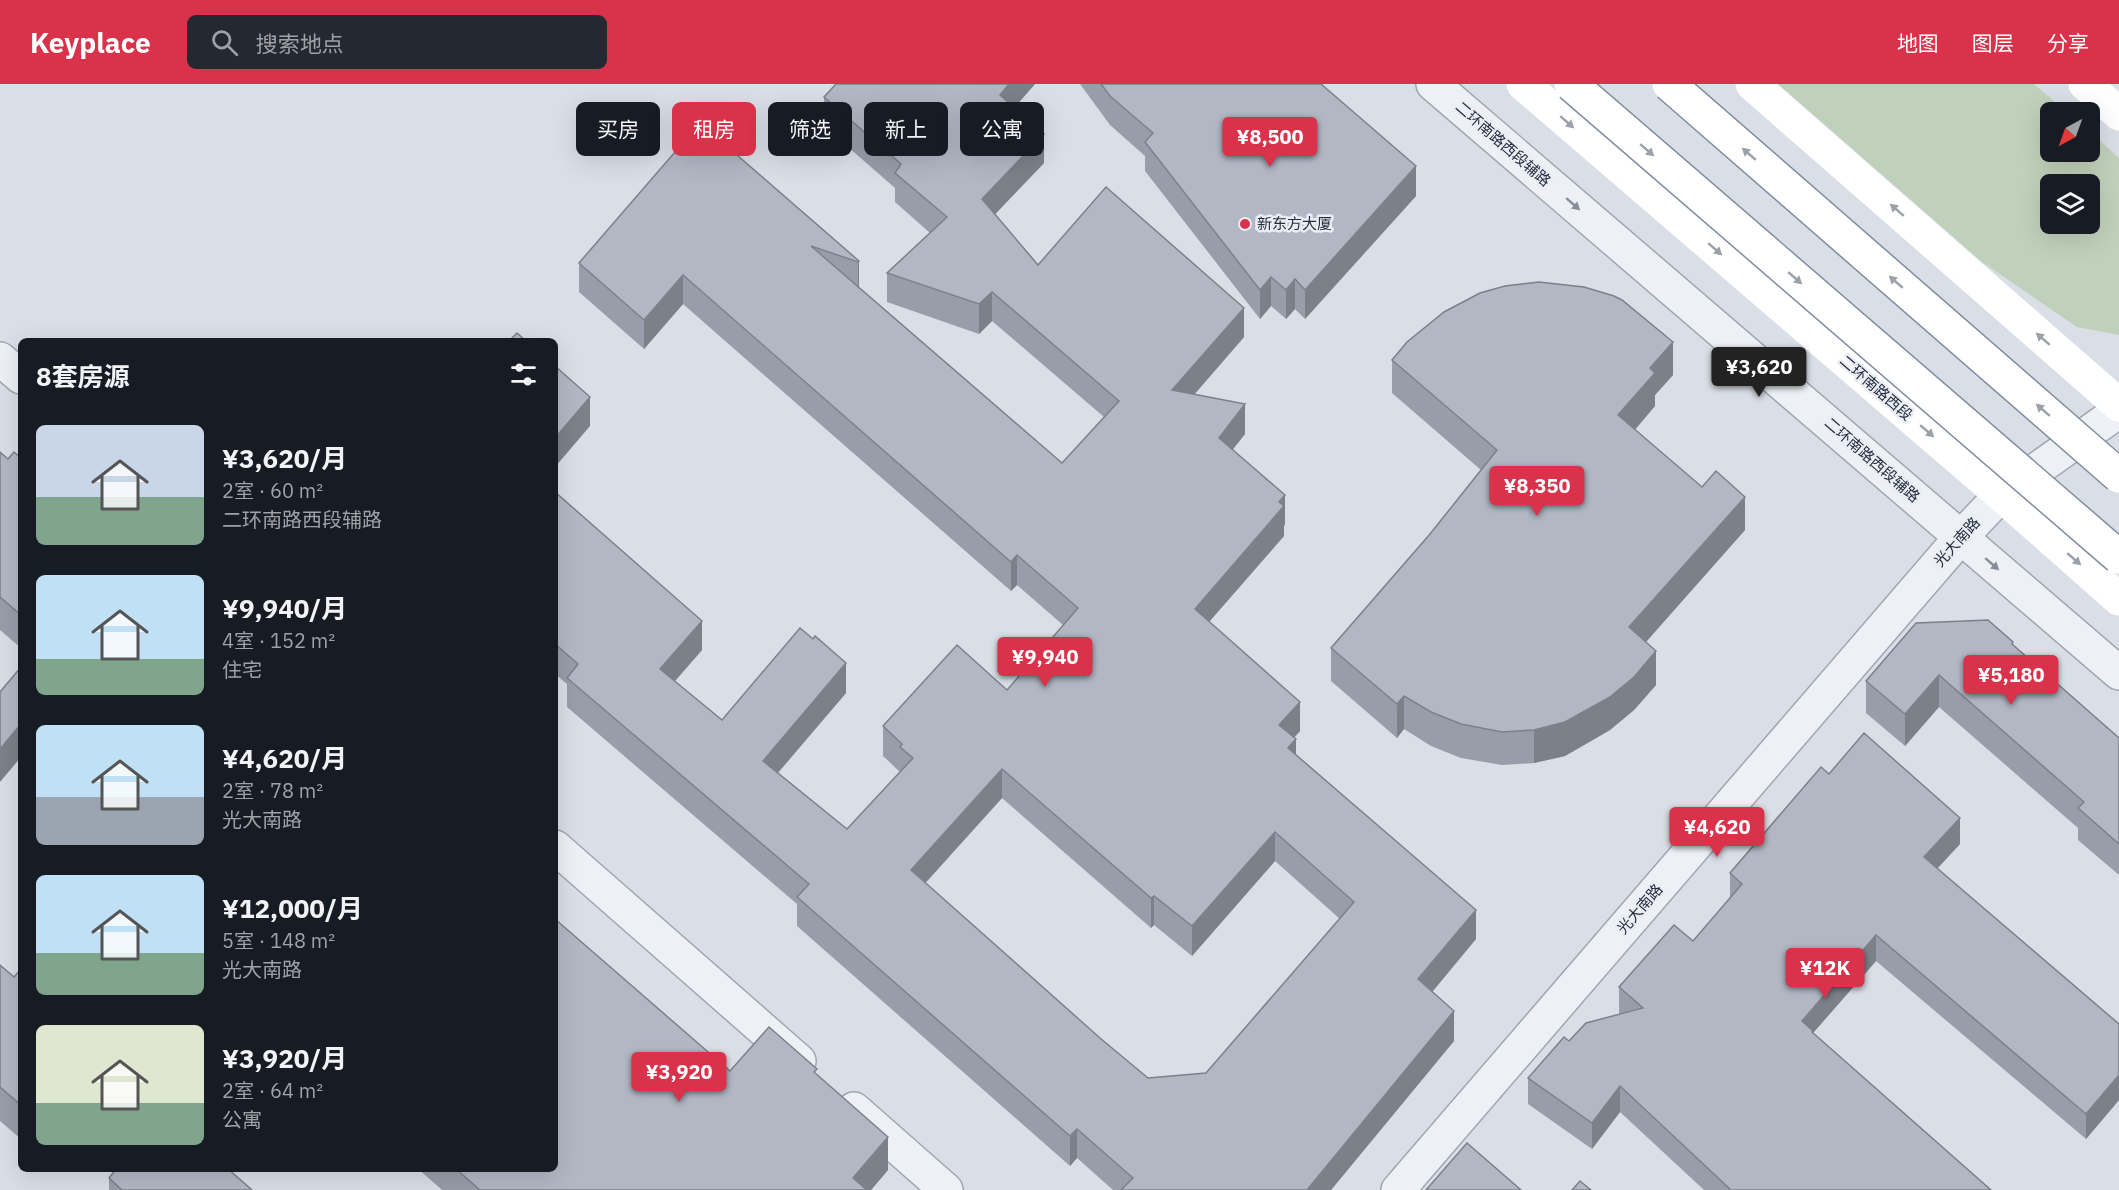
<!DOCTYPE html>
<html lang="zh">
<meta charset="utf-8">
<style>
:root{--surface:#171b24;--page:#242831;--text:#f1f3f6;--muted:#9ea1a6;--accent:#d9324a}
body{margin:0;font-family:"IBM Plex Sans","Noto Sans SC",sans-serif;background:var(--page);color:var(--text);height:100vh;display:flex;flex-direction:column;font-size:22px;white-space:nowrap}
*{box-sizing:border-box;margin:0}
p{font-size:20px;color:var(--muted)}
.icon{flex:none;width:33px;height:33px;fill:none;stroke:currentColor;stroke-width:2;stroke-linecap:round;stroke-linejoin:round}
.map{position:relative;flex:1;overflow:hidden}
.details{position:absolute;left:18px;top:254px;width:540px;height:834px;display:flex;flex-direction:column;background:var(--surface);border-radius:9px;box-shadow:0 6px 24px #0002}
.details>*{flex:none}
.guide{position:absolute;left:576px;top:18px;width:570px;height:54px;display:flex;gap:12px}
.needle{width:39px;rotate:221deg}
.controls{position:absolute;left:2040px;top:18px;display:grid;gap:12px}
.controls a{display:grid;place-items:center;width:60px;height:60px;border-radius:9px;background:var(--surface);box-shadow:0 6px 24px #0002;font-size:30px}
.price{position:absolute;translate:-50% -51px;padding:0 14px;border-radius:6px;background:var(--accent);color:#fff;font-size:20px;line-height:39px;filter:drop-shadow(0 2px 3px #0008)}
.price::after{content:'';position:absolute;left:50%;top:36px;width:18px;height:14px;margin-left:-9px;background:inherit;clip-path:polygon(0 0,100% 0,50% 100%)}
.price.on{background:#222;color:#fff}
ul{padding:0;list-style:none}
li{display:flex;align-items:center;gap:18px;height:150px;padding:0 18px}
li span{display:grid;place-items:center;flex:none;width:168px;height:120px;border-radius:9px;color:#555}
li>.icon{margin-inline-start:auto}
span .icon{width:72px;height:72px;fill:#fffc;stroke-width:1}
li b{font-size:26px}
h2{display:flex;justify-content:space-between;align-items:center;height:72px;padding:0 18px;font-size:26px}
.pill{padding:0 21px;border-radius:9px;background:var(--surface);box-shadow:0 6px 24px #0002;font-size:21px;line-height:54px}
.pill.on{background:var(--accent);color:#fff}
header{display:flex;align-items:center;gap:36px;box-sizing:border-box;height:84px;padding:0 30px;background:var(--accent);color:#fff}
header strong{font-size:28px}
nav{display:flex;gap:33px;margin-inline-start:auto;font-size:21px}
.search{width:420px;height:54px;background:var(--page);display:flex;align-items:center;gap:15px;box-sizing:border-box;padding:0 21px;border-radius:9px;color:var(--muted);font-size:22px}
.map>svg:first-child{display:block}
</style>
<header>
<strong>Keyplace</strong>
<div class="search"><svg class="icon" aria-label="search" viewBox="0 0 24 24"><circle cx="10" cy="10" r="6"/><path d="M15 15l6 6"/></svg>搜索地点</div>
<nav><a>地图</a><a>图层</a><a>分享</a></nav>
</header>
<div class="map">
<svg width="2119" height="1106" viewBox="0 0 2119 1106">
<rect width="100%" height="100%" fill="#dadfe7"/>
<!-- green -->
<path fill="#c0d1bb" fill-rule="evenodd" d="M 1778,0 L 2034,0 L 2067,28 L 2050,28 L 2050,68 L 2090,68 L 2090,48 L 2119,74 L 2119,251 L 2077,243 L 1982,178 ZM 2050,100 L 2090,100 L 2090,140 L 2050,140 Z"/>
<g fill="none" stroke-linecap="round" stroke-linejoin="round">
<!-- minor casing -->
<g stroke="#a0a6b1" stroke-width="36">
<g id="minor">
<polyline points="1433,0 2119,589"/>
<polyline points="0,275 21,293"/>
<polyline points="555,763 799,977"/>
<polyline points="854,1025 946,1106"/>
</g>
</g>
<!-- tertiary casing -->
<g stroke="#a0a6b1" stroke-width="36">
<polyline id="tertiary" points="1398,1106 1961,453 2001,411 2119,327"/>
</g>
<!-- minor -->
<use href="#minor" stroke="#edf0f5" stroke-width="33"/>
<!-- tertiary -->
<use href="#tertiary" stroke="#edf0f5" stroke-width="33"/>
<!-- secondary -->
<g stroke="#fff" stroke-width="33">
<polyline points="1523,0 2001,411 2119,515"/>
<polyline points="1752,0 2119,321"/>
<polyline points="2085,0 2119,30"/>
</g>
<!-- trunk-bridge casing -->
<g stroke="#818c9e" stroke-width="36" stroke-linecap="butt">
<g id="trunk-bridge">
<polyline points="1571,0 2119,473"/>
<polyline points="1669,0 2119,392"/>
</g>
</g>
<!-- trunk-bridge -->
<use href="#trunk-bridge" stroke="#fff" stroke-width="33"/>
</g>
<!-- wall -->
<g fill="#989ea9" fill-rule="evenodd">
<path d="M 836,0 L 1035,0 L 1014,24 L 1044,79 L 995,130 L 1038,181 L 1244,253 L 1194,311 L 1245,350 L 1233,365 L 1285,440 L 1284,442 L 1284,452 L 1209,538 L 1300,647 L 1294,654 L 1296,671 L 1476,855 L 1432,908 L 1454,957 L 1331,1106 L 1113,1106 L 1077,1074 L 1070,1082 L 797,842 L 797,820 L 567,623 L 567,600 L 555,590 L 555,408 L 702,566 L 675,597 L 722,636 L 846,609 L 778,689 L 847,745 L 900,688 L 883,672 L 883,642 L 1007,606 L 1063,541 L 1017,501 L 1011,507 L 683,220 L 644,265 L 579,208 L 579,179 L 700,39 L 859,177 L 859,204 L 1062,379 L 1104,333 L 992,237 L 979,250 L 887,218 L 887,189 L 930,149 L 895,118 L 895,104 L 824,42 L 824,13 ZM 1002,714 L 1151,844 L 1154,841 L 1192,872 L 1275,777 L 1340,835 L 1206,989 L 1148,994 L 1100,954 L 925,799 Z"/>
<polygon points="1080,0 1321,0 1416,112 1305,235 1295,225 1286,235 1271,222 1260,235 1145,87 1145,72 1110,41"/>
<polygon points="1392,276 1673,291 1655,311 1655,322 1635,346 1745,446 1646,558 1656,601 1634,626 1610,646 1565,672 1534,679 1502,681 1461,674 1431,662 1404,645 1397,654 1331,597 1331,564 1430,450 1481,386 1392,309"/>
<polygon points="0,368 8,375 21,374 21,564 0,546"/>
<polygon points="2013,561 2119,654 2119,791 2078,756 2078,744 1939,623 1905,662 1866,629 1866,597"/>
<polygon points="1829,690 1960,760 1937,784 2119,940 2119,1016 2086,1055 1876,877 1813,949 1991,1106 1704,1106 1620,1028 1592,1065 1528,1020 1528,994 1569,957 1621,930 1619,929 1619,903 1693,857 1730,814 1730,789"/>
<polygon points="0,881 14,893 21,887 21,1055 0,1037"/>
<polygon points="730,987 817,991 888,1086 871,1106 442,1106 417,1084 555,1084"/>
<polygon points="109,1094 252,1106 109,1106"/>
</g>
<!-- shaded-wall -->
<g fill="#7c8189">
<polygon points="1009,0 1035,0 1000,40 1000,11"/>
<polygon points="1044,50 1044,79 982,144 982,115"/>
<polygon points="1416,82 1416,112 1305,235 1305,206"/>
<polygon points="859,177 859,206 858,208 858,178"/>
<polygon points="683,191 683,220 644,265 644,236"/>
<polygon points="1271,193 1271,222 1260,235 1260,206"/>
<polygon points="1295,195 1295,225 1286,235 1286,206"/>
<polygon points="992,208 992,237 979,250 979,220"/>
<polygon points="1244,224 1244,253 1172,336 1172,306"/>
<polygon points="1673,258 1673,291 1655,311 1655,322 1618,365 1618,331 1650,284"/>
<polygon points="590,313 590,342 555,383 555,354"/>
<polygon points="1245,320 1245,350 1219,383 1219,354"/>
<polygon points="1285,411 1285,440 1284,442 1284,452 1195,554 1195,525"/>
<polygon points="1745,413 1745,446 1629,577 1629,543"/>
<polygon points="1017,471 1017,501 1011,507 1011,478"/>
<polygon points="702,537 702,566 660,614 660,585"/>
<polygon points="1656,567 1656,601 1634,626 1610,646 1565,672 1534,679 1534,646"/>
<polygon points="846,579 846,609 763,706 763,677"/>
<polygon points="1939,591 1939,623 1905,662 1905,630"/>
<polygon points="1404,612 1404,645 1397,654 1397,620"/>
<polygon points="1300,618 1300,647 1279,670 1279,641"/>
<polygon points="21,640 21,673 0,698 0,665"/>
<polygon points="1296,655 1296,684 1288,664"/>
<polygon points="1002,685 1002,714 911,815 911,786"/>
<polygon points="1960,734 1960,760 1924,799 1924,773"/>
<polygon points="1275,748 1275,777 1192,872 1192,842"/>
<polygon points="1154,812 1154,841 1151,844 1151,814"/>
<polygon points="1476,826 1476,855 1418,925 1418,895"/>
<polygon points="1876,851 1876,877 1813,949 1802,937"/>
<polygon points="1454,927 1454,957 1331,1106 1307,1106"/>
<polygon points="2119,991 2119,1016 2086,1055 2086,1030"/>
<polygon points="1620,1002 1620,1028 1592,1065 1592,1039"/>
<polygon points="1077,1045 1077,1074 1070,1082 1070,1052"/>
<polygon points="888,1053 888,1086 871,1106 853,1106 853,1094"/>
</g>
<!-- building -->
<g fill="#b1b8c4" stroke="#7c8189" stroke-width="1.5" fill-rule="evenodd">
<path d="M 836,0 L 1009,0 L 1000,11 L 1044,50 L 982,115 L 1038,181 L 1106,103 L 1244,224 L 1172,306 L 1245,320 L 1219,354 L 1285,411 L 1279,418 L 1284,422 L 1195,525 L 1300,618 L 1279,641 L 1296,655 L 1288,664 L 1476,826 L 1418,895 L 1454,927 L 1307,1106 L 1121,1106 L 1133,1094 L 1077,1045 L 1070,1052 L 797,813 L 809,800 L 567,594 L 578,580 L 555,560 L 555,408 L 702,537 L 660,585 L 722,636 L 800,544 L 813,555 L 815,552 L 846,579 L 763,677 L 847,745 L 913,674 L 900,663 L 902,660 L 883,642 L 957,561 L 1007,606 L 1078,524 L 1017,471 L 1011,478 L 683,191 L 644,236 L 579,179 L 700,39 L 859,177 L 858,178 L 811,162 L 1062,379 L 1119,317 L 992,208 L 979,220 L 887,189 L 947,133 L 895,89 L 901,80 L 824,13 ZM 1002,685 L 1151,814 L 1154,812 L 1192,842 L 1275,748 L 1354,818 L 1206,989 L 1148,994 L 1100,954 L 911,786 Z"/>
<polygon points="1101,0 1321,0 1416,82 1305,206 1295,195 1286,206 1271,193 1260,206 1145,58 1153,49 1110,12"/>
<polygon points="1539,198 1584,203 1614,212 1622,216 1673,258 1650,284 1655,289 1618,331 1702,403 1716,387 1745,413 1629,543 1656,567 1634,593 1610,613 1565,638 1534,646 1502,648 1461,640 1431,628 1404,612 1397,620 1331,564 1430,450 1497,366 1392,276 1407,258 1444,228 1480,209 1505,202"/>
<polygon points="517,249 525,256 510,256"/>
<polygon points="555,282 590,313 555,354"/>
<polygon points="0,368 8,375 14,368 21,374 21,531 0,513"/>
<polygon points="1988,536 2013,558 2012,560 2119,654 2119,760 2078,724 2084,718 1939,591 1905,630 1866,597 1916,539"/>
<polygon points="21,583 21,640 0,665 0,608"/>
<polygon points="1864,649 1960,734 1924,773 2119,940 2119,991 2086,1030 1876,851 1802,937 1813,947 1812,948 1991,1106 1731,1106 1620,1002 1592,1039 1528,994 1564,953 1569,957 1586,939 1643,924 1619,903 1674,841 1693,857 1742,800 1730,789 1821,683 1829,690"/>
<polygon points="555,835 730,987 769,943 817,985 814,988 888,1053 853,1094 867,1106 480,1106 455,1084 555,1084"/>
<polygon points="0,881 14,893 20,886 21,887 21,1021 0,1003"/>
<polygon points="1467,1059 1521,1106 1426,1106"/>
<polygon points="117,1084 227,1084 252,1106 122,1106 109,1094"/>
<polygon points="1580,1097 1591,1106 1572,1106"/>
</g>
<!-- one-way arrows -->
<defs><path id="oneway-solid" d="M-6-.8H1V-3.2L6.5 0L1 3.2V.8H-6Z" transform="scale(1.5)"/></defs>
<g fill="#9ca0a8">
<use href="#oneway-solid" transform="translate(1567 38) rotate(41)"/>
<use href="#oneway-solid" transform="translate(1647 66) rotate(41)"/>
<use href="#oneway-solid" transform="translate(1749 70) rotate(-139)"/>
<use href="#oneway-solid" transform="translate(1897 126) rotate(-139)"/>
<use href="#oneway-solid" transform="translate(1715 165) rotate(41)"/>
<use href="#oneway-solid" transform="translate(1795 194) rotate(41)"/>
<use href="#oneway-solid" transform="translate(1896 198) rotate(-139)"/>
<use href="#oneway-solid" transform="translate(2043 255) rotate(-139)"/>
<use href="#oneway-solid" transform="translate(2043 326) rotate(-139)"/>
<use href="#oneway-solid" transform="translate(1927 347) rotate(41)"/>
<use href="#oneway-solid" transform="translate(2074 475) rotate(41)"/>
</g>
<g fill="#888e99">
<use href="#oneway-solid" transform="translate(1573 120) rotate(41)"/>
<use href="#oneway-solid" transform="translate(1992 480) rotate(41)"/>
</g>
<!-- markers -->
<circle fill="#d9324a" stroke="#eaeef4" stroke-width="2" cx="1245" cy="140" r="6"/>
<g text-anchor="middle" stroke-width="5" stroke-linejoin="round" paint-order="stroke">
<!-- street labels -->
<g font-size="15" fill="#242d3d" stroke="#eaeef4">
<text transform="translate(1503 60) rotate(41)" y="5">二环南路西段辅路</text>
<text transform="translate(1876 304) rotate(41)" y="5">二环南路西段</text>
<text transform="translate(1872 376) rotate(41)" y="5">二环南路西段辅路</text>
<text transform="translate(1957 458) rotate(-48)" y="5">光大南路</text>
<text transform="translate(1640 825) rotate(-49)" y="5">光大南路</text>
</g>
<!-- poi labels -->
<g font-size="15" fill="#242d3d" stroke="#eaeef4" text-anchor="start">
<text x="1257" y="145">新东方大厦</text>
</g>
</g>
</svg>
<div class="controls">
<a><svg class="needle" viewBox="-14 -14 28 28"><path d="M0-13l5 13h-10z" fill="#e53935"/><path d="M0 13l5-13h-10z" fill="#9ea1a6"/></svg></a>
<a><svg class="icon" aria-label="layers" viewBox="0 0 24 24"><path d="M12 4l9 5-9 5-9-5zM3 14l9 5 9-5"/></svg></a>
</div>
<b class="price" style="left:1270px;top:84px">¥8,500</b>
<b class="price on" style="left:1759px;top:314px">¥3,620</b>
<b class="price" style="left:1537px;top:433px">¥8,350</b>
<b class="price" style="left:1045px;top:604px">¥9,940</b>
<b class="price" style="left:2011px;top:622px">¥5,180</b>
<b class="price" style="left:1717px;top:774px">¥4,620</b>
<b class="price" style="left:1825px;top:915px">¥12K</b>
<b class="price" style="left:679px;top:1019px">¥3,920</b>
<div class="guide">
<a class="pill">买房</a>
<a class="pill on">租房</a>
<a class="pill">筛选</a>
<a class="pill">新上</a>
<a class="pill">公寓</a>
</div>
<section class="details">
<h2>8套房源<svg class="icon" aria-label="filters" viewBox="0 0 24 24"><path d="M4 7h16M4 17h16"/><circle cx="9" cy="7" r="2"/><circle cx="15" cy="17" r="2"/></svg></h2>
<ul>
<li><span style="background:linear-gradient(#c9d6e8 60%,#7fa58c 0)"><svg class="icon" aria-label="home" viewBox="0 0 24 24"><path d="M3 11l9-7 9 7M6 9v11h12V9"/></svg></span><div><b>¥3,620/月</b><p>2室 · 60 m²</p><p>二环南路西段辅路</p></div></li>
<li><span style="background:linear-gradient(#bfe0f5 70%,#7fa58c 0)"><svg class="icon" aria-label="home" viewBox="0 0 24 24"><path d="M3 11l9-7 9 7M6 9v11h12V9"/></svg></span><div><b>¥9,940/月</b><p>4室 · 152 m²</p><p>住宅</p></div></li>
<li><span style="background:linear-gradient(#bfe0f5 60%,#9aa5b1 0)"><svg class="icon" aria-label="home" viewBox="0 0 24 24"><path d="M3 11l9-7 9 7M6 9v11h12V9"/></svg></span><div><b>¥4,620/月</b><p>2室 · 78 m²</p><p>光大南路</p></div></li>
<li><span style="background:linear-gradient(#bfe0f5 65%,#7fa58c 0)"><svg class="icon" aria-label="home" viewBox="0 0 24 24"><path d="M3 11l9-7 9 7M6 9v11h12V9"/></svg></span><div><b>¥12,000/月</b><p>5室 · 148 m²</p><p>光大南路</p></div></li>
<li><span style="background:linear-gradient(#dfe7d0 65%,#7fa58c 0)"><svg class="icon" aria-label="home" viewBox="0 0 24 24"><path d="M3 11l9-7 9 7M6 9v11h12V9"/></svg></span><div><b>¥3,920/月</b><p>2室 · 64 m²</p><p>公寓</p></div></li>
</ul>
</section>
</div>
